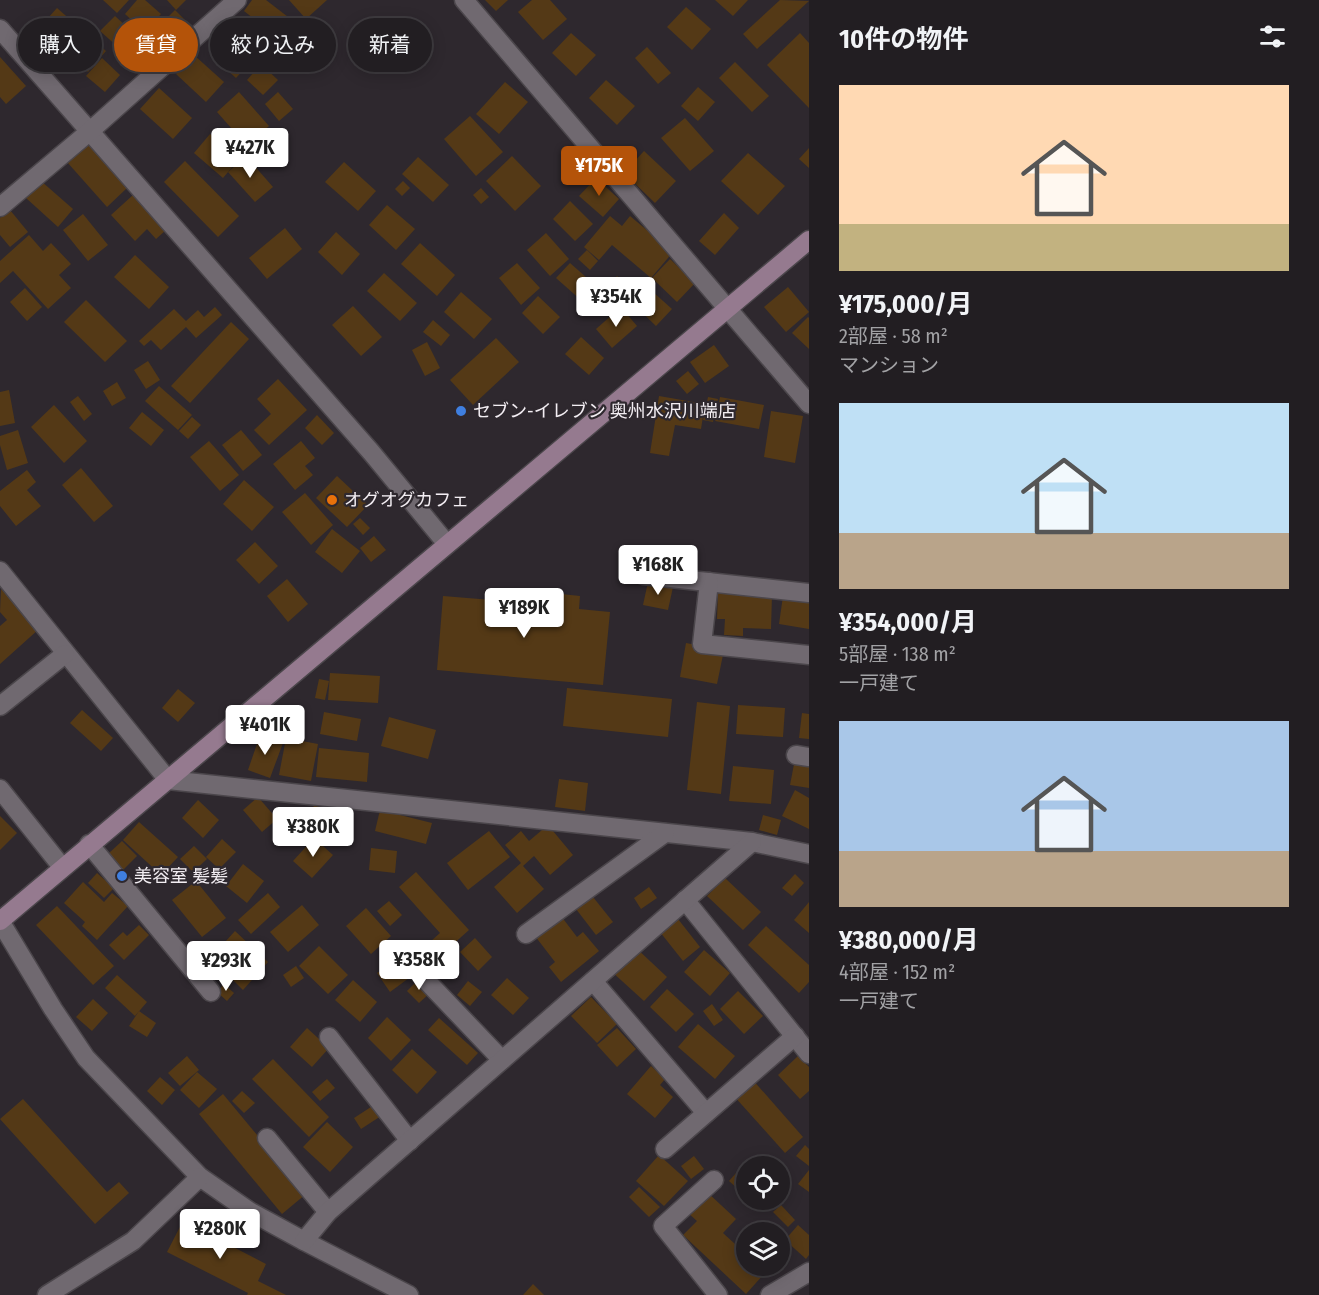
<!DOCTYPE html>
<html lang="ja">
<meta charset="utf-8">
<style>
:root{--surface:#221e22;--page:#2a272a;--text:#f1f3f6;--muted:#a2a2a5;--line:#3f3c40;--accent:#b45309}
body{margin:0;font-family:"Fira Sans Condensed","Noto Sans JP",sans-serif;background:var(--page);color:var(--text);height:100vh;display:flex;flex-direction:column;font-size:22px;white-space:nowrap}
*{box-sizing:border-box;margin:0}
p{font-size:20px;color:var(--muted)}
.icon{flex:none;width:33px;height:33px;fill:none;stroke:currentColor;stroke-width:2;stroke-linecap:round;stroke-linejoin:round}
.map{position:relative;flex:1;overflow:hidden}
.details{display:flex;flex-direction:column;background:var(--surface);width:510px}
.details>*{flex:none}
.banner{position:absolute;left:18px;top:18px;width:570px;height:54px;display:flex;gap:12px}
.fabs{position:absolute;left:736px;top:1156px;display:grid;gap:12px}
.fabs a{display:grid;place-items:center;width:54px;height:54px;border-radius:50%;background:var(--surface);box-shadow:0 3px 15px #0003,0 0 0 2px var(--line);font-size:30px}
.price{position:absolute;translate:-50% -51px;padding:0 14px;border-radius:6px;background:#fff;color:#222;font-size:20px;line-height:39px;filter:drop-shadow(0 2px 3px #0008)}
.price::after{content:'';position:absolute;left:50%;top:36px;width:18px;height:14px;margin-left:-9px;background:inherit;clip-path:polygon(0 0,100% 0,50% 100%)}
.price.on{background:var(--accent);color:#fff}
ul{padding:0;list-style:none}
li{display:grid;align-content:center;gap:12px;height:318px;padding:0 30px}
li span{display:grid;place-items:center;height:186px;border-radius:0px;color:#555}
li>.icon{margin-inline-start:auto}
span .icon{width:108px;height:108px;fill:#fffc;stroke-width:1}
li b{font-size:26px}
h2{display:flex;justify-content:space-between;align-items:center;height:72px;padding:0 30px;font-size:26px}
.pill{padding:0 21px;border-radius:27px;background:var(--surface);box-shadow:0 3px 15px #0003,0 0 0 2px var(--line);font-size:21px;line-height:54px}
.pill.on{background:var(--accent);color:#fff}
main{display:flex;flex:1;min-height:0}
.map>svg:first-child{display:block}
</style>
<main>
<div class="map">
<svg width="809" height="1295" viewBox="0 0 809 1295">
<rect width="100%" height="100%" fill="#2e282e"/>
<!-- building -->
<g fill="#543916">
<polygon points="103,0 129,0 117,13"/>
<polygon points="137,0 145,0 161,14 145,32 125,14"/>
<polygon points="167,0 186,0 176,10"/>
<polygon points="252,0 266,0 292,20 278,38 244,11"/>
<polygon points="289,0 327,0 306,19"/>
<polygon points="485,0 508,0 496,11"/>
<polygon points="532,0 550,0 567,19 543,40 518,12"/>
<polygon points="715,0 748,0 733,16"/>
<polygon points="780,0 809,1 757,49 743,34"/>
<polygon points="686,7 711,29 692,50 667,27"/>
<polygon points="57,8 106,51 88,72 39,28"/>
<polygon points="175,10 186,21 176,30 166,19"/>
<polygon points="115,16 141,40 127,55 100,31"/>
<polygon points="571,33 596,55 576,76 552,53"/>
<polygon points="800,33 809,43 809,108 767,65"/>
<polygon points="236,38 256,56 236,78 216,60"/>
<polygon points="647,47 671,73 658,84 635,58"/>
<polygon points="194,55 224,82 206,102 176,74"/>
<polygon points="0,57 26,86 6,104 0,97"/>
<polygon points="102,58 120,75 105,92 86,76"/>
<polygon points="735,62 769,96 752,112 719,78"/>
<polygon points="261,64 278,80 263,95 247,80"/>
<polygon points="606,80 635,106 617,125 589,98"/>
<polygon points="505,82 528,102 499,134 476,114"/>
<polygon points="698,87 715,102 698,121 681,106"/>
<polygon points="159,88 192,118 173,139 140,109"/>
<polygon points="239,92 269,126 247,146 217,112"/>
<polygon points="278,92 293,109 279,121 265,104"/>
<polygon points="470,116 503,152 476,176 444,139"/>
<polygon points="685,118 714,151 690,171 661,138"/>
<polygon points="210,134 239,159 223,178 194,153"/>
<polygon points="88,144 127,188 107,207 67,162"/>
<polygon points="809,148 809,168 799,159"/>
<polygon points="644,151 676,181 655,203 624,173"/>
<polygon points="748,153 785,186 758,215 721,181"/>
<polygon points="246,156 273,187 255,202 228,172"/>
<polygon points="512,156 541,186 515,211 486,181"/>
<polygon points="418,157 449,185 433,202 402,174"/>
<polygon points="185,161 239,216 218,237 164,182"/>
<polygon points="344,162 376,191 358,211 325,182"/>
<polygon points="596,178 619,199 603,217 579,196"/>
<polygon points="41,181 73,209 58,227 26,198"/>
<polygon points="403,181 410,188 402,196 395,189"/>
<polygon points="481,188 489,197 481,204 473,195"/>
<polygon points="133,195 166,230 156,239 147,229 135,241 111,215"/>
<polygon points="570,201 593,224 575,241 553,219"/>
<polygon points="387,205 415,229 396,250 369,225"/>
<polygon points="10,210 28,232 10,247 0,235 0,218"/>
<polygon points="724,213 739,228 715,255 699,241"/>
<polygon points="83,214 108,245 88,261 63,230"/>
<polygon points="610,216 622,226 630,216 673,252 651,278 612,245 599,260 584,247"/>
<polygon points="285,228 302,249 267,279 249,258"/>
<polygon points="336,232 360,254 342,275 318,252"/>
<polygon points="546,233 569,259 550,276 527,250"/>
<polygon points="29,235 43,251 51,243 71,264 59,275 71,288 48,309 13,271 0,283 0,261"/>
<polygon points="420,243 455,275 437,296 401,264"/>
<polygon points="587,250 598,261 590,270 578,259"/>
<polygon points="135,255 169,287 149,309 114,277"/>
<polygon points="670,259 695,283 677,302 652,278"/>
<polygon points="517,263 540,288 521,305 499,278"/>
<polygon points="570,263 596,286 582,301 556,278"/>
<polygon points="384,273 417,303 400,321 367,291"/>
<polygon points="617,276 633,290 619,306 603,291"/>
<polygon points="643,283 672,309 656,326 628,299"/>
<polygon points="788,287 809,312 786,332 764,307"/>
<polygon points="25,288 42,307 27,321 10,302"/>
<polygon points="461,292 492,319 474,339 444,312"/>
<polygon points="538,296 560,317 543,334 522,313"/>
<polygon points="86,300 127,341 105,362 64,322"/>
<polygon points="353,306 382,337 361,356 332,325"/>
<polygon points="215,307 222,315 196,338 186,327 161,350 151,340 144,346 139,341 174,309 186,321 198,310 204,317"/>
<polygon points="621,307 637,326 612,348 596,329"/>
<polygon points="808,317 809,318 809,349 792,333"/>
<polygon points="433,320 450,335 441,346 423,332"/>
<polygon points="231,322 249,339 190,403 171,386"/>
<polygon points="581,337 604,358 589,375 565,354"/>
<polygon points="496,338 519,362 473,405 450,380"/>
<polygon points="427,342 440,368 425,376 412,350"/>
<polygon points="714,345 729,366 705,383 690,362"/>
<polygon points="148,361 160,380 146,389 134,370"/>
<polygon points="688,371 699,384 687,394 676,381"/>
<polygon points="278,379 307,410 269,445 254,430 271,414 257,399"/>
<polygon points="117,382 126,398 112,406 103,391"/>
<polygon points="159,386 192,415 178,430 145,401"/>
<polygon points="9,390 15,423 0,426 0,392"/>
<polygon points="78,396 92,414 84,421 70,402"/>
<polygon points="659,396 705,404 701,429 675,425 669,456 650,453"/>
<polygon points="708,397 718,399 713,422 703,420"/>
<polygon points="720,397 764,405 759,429 715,421"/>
<polygon points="54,405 87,441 64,463 31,427"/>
<polygon points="771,411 803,416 795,463 764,457"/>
<polygon points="142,412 164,430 151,446 129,428"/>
<polygon points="317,415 334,433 322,445 305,428"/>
<polygon points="192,417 201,425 188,439 179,431"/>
<polygon points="18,430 28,463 7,470 0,445 0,436"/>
<polygon points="241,430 262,455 243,471 222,445"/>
<polygon points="209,441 239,475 220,491 190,457"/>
<polygon points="301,441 315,458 305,466 313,475 295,490 273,464"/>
<polygon points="81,468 113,506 94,522 62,485"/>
<polygon points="27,470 36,482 27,490 41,506 16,526 0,506 0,491"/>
<polygon points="337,476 368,505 347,527 316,498"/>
<polygon points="244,480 274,507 252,531 223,504"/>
<polygon points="305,493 333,525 311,545 282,512"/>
<polygon points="360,518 370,528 363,535 353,524"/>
<polygon points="332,529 360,551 342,573 315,552"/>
<polygon points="374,536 386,550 371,562 360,548"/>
<polygon points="255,542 278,566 259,584 236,560"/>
<polygon points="287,579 308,604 288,622 267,596"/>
<polygon points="648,582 673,587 668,610 643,605"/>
<polygon points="1,589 39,629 0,664 0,626 7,620 0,612"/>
<polygon points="542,592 580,596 579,609 610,612 603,685 437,670 443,596 541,604"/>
<polygon points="718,592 772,595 771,629 743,628 743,636 724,635 725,619 717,619"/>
<polygon points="783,596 809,601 809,629 779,624"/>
<polygon points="686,643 724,650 717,684 680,677"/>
<polygon points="330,673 380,676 378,703 328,700"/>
<polygon points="319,679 329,681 325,700 315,698"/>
<polygon points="567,688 672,699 668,737 563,726"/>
<polygon points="178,689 195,703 178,722 162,708"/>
<polygon points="697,702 730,706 721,794 687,790"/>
<polygon points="738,705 785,708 783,737 736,734"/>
<polygon points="82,710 113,738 101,751 70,723"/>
<polygon points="324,712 361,719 357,741 320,734"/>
<polygon points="802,713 809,714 809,739 799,738"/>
<polygon points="389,717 436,730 428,759 381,746"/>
<polygon points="260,735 283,743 270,778 248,770"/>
<polygon points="286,738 318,744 311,781 279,775"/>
<polygon points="319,748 369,753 367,782 316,777"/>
<polygon points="795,759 809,762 809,788 790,785"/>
<polygon points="733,766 774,770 771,804 729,801"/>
<polygon points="559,779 588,783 585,811 555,807"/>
<polygon points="795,790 809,798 809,829 782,816"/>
<polygon points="258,797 277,819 262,832 243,810"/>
<polygon points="198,800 219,820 203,838 182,818"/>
<polygon points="314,805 348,817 340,841 321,835 325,825 309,819"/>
<polygon points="380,810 432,823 426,844 375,831"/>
<polygon points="763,815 781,820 777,835 759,830"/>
<polygon points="0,816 17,833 0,850"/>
<polygon points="139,822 178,857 161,875 123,840"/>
<polygon points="548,825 573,855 550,875 534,856 523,866 544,889 517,913 494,887 521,863 505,845 521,831 529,841"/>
<polygon points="489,831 510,857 468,890 447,863"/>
<polygon points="314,838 333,855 312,878 293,861"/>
<polygon points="222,839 236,852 219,869 206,857"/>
<polygon points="122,841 137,856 123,870 108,854"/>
<polygon points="194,846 207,859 193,872 180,859"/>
<polygon points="371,848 397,851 395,873 369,870"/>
<polygon points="243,864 264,881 247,903 226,886"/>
<polygon points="416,872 469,930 432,963 421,950 440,933 399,887"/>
<polygon points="97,873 114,888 104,898 88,883"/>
<polygon points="795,874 804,883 792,896 782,888"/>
<polygon points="725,878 761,912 743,930 707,896"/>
<polygon points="196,881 226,918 202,937 172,900"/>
<polygon points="83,882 104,902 112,893 128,906 97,940 82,926 85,922 64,903"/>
<polygon points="649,887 657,898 641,909 634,898"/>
<polygon points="268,893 280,907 251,934 238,920"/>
<polygon points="593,897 613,922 596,935 576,909"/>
<polygon points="389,901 402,915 390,926 377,911"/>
<polygon points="809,902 809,933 794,920"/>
<polygon points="302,905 319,925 288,952 270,932"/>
<polygon points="57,906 114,966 93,985 36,925"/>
<polygon points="366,908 391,936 371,954 346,926"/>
<polygon points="561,916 577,937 583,932 599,951 561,982 549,967 555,962 535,936"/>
<polygon points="678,919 700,947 683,961 660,932"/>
<polygon points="139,925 149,935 124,960 109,945 123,932 127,936"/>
<polygon points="766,926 809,965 809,982 799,993 748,945"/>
<polygon points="235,931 268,962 243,990 229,976 234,970 215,953"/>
<polygon points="475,938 492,957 478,971 460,952"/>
<polygon points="319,946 348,975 328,994 299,966"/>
<polygon points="634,946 667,977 644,1001 611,971"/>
<polygon points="704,950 730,973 710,996 684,972"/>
<polygon points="397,960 409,978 390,992 377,973"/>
<polygon points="296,966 304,978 291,987 283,975"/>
<polygon points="117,975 147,1002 135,1016 105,988"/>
<polygon points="507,978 529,998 513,1015 491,995"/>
<polygon points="419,979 431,992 419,1003 407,991"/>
<polygon points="353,980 377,1002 360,1022 335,1000"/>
<polygon points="468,981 482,992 470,1006 457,995"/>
<polygon points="224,984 234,993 227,1001 217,992"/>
<polygon points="667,989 694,1014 676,1032 650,1007"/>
<polygon points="738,991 763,1016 744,1034 720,1009"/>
<polygon points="591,997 617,1024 597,1043 571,1016"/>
<polygon points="93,999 108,1013 92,1031 76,1017"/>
<polygon points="712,1004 723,1020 714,1026 703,1011"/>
<polygon points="139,1011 156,1023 147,1037 129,1026"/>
<polygon points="387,1017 411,1040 391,1061 368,1038"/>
<polygon points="439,1018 478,1053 467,1065 428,1030"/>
<polygon points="698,1024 735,1056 715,1079 678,1047"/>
<polygon points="307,1028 329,1048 312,1067 290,1047"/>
<polygon points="617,1028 636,1049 617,1067 597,1045"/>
<polygon points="412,1049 437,1072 417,1094 392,1070"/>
<polygon points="187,1056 199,1070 180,1086 168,1073"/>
<polygon points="798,1056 809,1067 809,1091 800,1099 778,1075"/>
<polygon points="273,1059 329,1117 309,1137 252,1079"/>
<polygon points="651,1066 665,1079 660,1085 673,1097 655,1118 627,1094"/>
<polygon points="197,1072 217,1089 199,1108 180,1090"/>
<polygon points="160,1077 175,1090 162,1105 147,1091"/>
<polygon points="327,1079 335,1088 320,1101 312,1092"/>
<polygon points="752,1079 803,1137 785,1153 733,1095"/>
<polygon points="242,1091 255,1103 244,1113 232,1101"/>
<polygon points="223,1094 306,1194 282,1214 199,1114"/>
<polygon points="23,1099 107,1192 119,1182 129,1193 95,1224 0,1119"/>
<polygon points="374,1105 381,1116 361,1129 354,1118"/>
<polygon points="327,1122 353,1147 330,1172 303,1147"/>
<polygon points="805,1145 809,1149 809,1166 796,1156"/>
<polygon points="659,1155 688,1181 664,1206 636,1181"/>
<polygon points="694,1156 704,1169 691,1179 681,1166"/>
<polygon points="744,1164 747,1167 747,1197 729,1181"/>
<polygon points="809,1170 809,1192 798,1184"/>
<polygon points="639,1187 660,1207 649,1217 629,1197"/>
<polygon points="707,1192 736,1219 723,1233 747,1255 747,1266 758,1266 765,1273 746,1294 683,1235 697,1221 688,1213"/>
<polygon points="750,1200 769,1200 761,1209"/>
<polygon points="781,1205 795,1220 788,1227 773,1212"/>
<polygon points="183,1221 266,1264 258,1281 286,1295 247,1295 248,1293 167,1252"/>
<polygon points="798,1225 809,1235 809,1255 806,1259 785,1240"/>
<polygon points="533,1284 544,1295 523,1295"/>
</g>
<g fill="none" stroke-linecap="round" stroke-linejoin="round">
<!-- street casing -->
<g stroke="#4b464b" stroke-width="21">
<g id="street">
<polyline points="464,0 809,404"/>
<polyline points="0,29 371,452 447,544"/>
<polyline points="0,207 89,132 237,0"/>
<polyline points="0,571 168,780 752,842 809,854"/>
<polyline points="643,575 809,593"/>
<polyline points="709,582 702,644 809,655"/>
<polyline points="0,706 65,654"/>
<polyline points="796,755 809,757"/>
<polyline points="0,789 62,867"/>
<polyline points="89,844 211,992"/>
<polyline points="685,900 809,1054"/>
<polyline points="0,921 53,1009 86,1058 200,1177 249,1211 304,1241 409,1295"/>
<polyline points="526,934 665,833"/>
<polyline points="399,952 502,1060"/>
<polyline points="593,981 706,1113"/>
<polyline points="329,1037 410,1141"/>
<polyline points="267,1138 328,1212"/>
<polyline points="665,1149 795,1036"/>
<polyline points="714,1180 663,1226 718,1295"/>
<polyline points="304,1241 328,1212 752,842"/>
<polyline points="47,1295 133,1241 200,1177"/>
<polyline points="770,1295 809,1272"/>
</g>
</g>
<!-- secondary casing -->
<g stroke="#4b464b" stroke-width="21">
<polyline id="secondary" points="0,921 809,240"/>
</g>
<!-- street -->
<use href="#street" stroke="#706970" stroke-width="18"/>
<!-- secondary -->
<use href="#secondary" stroke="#957a8f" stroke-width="18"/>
</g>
<!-- markers -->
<g fill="#3f7fe0" stroke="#2e282e" stroke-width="2">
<circle cx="461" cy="411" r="6"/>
<circle cx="122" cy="876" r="6"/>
</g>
<circle fill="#e8710a" stroke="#2e282e" stroke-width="2" cx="332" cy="500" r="6"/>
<g text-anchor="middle" stroke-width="4.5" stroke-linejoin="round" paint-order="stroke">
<!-- poi labels -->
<g font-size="18" fill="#f3eef3" stroke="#2e282e" text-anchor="start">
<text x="473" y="417">セブン-イレブン 奥州水沢川端店</text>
<text x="344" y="506">オグオグカフェ</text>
<text x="134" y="882">美容室 髪髪</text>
</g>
</g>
</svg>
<div class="fabs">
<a><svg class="icon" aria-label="locate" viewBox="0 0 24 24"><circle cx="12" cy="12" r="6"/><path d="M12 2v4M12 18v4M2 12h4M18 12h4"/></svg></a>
<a><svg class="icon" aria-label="layers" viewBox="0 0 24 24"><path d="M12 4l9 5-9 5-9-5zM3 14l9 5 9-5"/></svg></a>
</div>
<b class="price" style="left:250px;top:179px">¥427K</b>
<b class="price on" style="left:599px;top:197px">¥175K</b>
<b class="price" style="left:616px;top:328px">¥354K</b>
<b class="price" style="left:658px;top:596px">¥168K</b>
<b class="price" style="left:524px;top:639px">¥189K</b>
<b class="price" style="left:265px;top:756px">¥401K</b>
<b class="price" style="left:313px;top:858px">¥380K</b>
<b class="price" style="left:419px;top:991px">¥358K</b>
<b class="price" style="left:226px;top:992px">¥293K</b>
<b class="price" style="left:220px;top:1260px">¥280K</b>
<div class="banner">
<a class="pill">購入</a>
<a class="pill on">賃貸</a>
<a class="pill">絞り込み</a>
<a class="pill">新着</a>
</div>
</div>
<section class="details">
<h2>10件の物件<svg class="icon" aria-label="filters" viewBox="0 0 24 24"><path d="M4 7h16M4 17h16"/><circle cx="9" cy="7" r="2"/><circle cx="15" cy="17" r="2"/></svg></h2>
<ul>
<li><span style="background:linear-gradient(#ffd9b3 75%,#c2b280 0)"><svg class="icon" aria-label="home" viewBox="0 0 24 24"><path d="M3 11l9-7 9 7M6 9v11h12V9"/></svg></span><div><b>¥175,000/月</b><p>2部屋 · 58 m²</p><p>マンション</p></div></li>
<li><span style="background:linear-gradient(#bfe0f5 70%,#b9a48a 0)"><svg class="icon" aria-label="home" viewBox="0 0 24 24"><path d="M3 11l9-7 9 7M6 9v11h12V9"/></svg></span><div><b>¥354,000/月</b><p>5部屋 · 138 m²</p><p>一戸建て</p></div></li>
<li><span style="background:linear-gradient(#a9c7e8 70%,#b9a48a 0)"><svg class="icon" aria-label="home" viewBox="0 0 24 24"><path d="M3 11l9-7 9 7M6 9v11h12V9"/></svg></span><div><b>¥380,000/月</b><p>4部屋 · 152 m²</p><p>一戸建て</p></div></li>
</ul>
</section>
</main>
